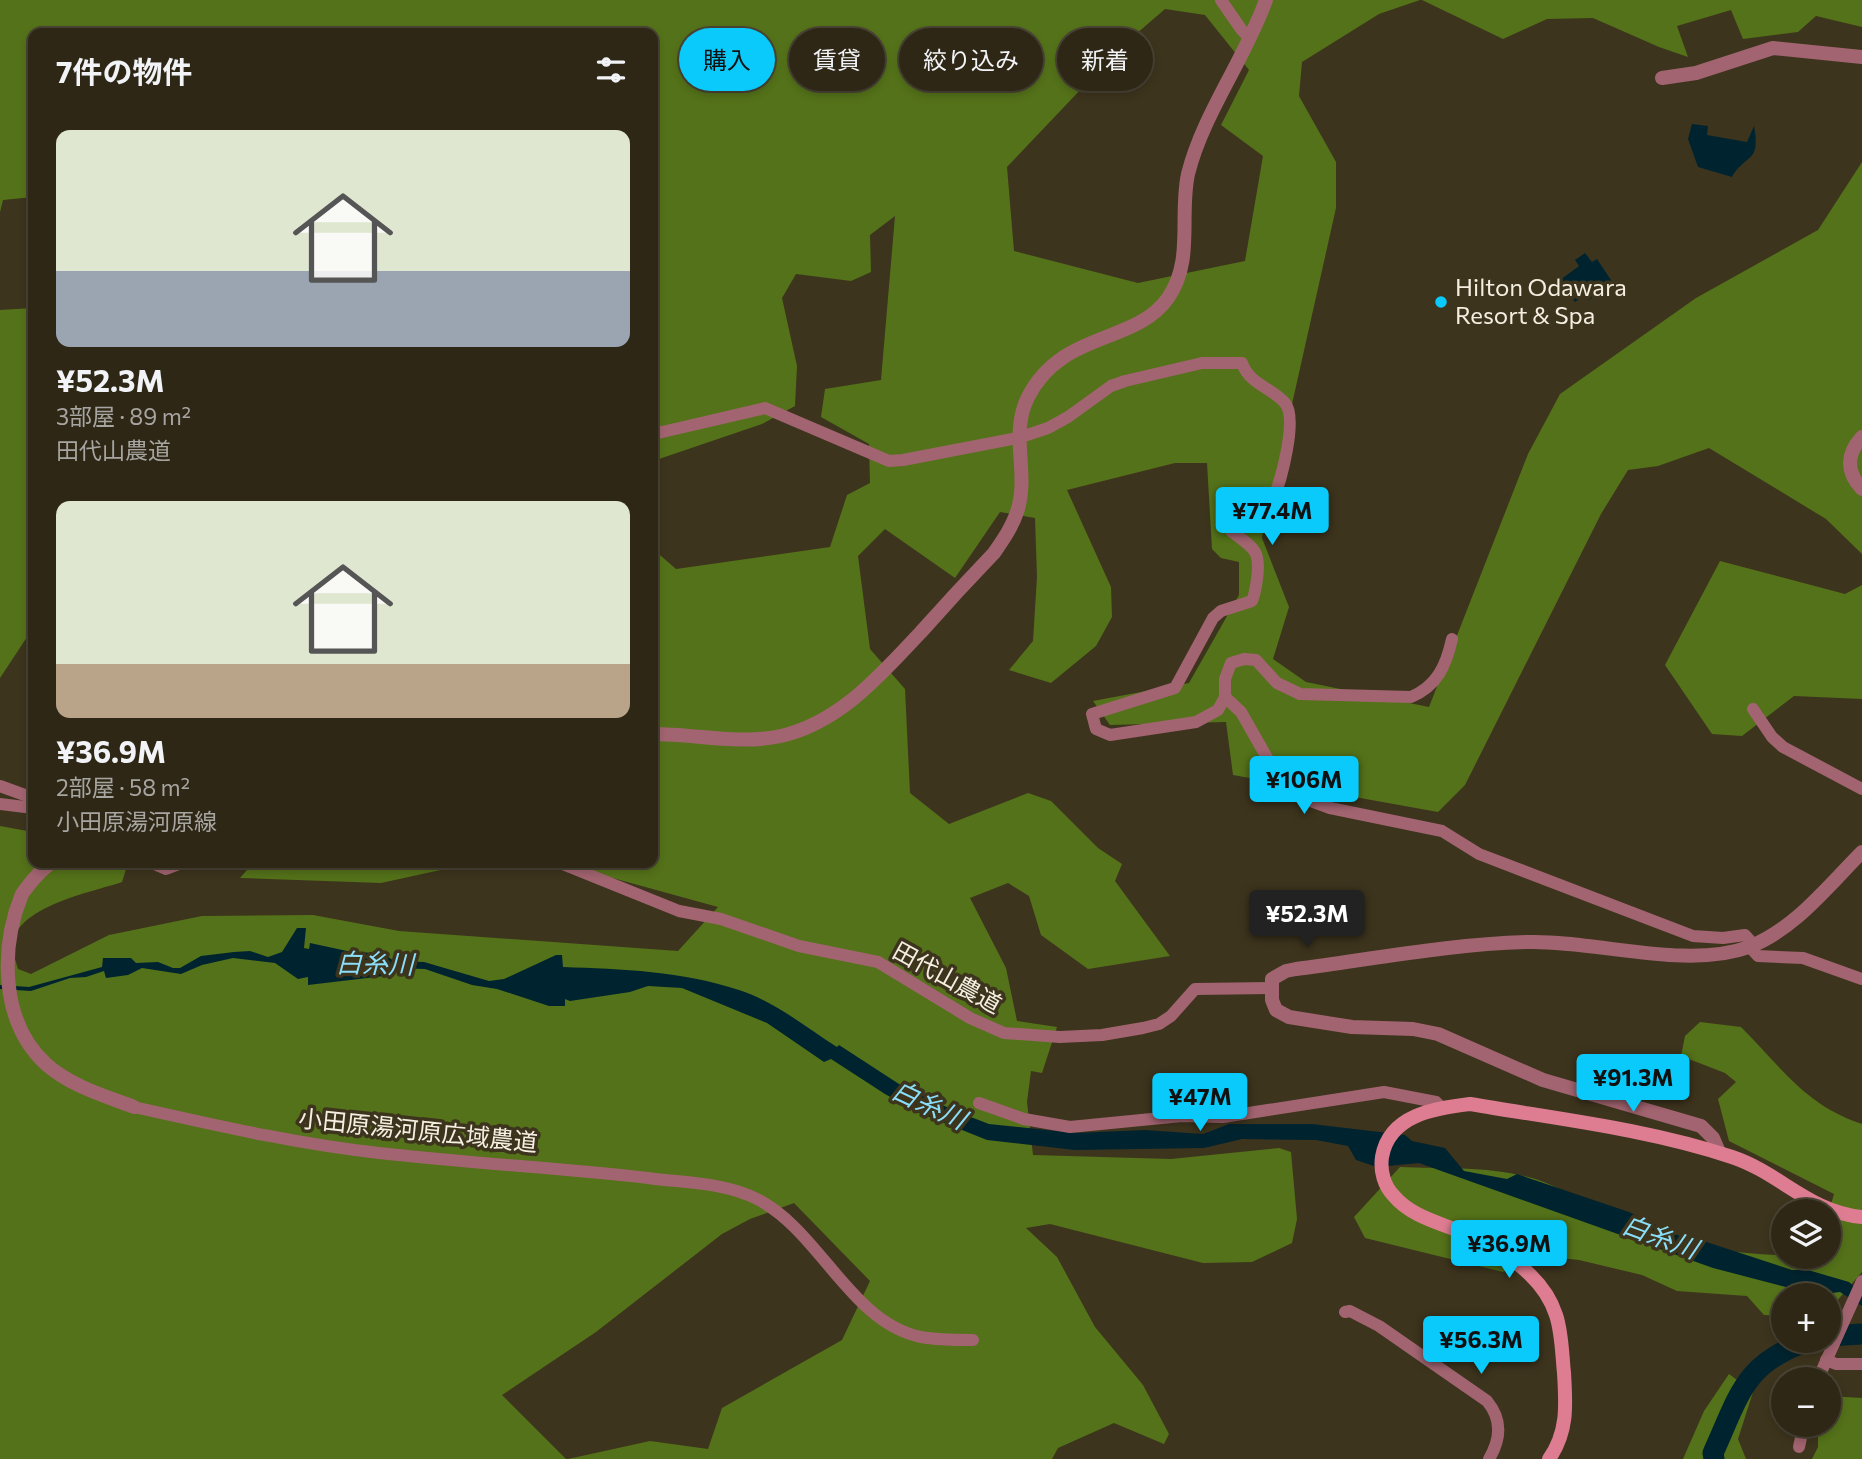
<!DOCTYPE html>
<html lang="ja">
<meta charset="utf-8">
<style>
:root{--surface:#2e2716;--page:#3a3323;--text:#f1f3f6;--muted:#a7a5a1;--line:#494435;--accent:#09cafa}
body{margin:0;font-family:Commissioner,"Noto Sans JP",sans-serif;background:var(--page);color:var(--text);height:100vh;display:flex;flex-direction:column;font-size:26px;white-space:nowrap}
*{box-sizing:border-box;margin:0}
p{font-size:23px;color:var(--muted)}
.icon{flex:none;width:38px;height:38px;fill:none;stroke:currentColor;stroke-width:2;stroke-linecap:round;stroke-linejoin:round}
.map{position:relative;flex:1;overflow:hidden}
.panel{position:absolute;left:28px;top:28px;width:630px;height:840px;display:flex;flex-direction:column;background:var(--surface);border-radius:14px;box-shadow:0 4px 10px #0003,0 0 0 2px var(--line)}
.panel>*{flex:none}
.hud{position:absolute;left:679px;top:28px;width:665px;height:63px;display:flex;gap:14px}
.controls{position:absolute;left:1771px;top:1199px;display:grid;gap:14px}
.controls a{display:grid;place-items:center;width:70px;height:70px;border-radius:50%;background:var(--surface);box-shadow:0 4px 10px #0003,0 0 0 2px var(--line);font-size:35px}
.price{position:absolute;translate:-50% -60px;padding:0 16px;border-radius:7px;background:var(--accent);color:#111;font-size:23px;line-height:46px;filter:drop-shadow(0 2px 4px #0008)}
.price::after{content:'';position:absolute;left:50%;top:42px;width:21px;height:16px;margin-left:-10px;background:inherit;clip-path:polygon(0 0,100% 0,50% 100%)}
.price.active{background:#222;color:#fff}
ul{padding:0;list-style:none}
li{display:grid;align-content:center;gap:14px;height:371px;padding:0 28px}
li span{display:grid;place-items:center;height:217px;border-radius:14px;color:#555}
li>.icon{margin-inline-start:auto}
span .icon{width:126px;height:126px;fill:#fffc;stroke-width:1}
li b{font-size:30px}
h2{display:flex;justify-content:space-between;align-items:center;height:84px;padding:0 28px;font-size:30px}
.chip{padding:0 24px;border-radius:32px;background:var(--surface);box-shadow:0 4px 10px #0003,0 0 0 2px var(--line);font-size:24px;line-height:63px}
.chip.active{background:var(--accent);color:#111}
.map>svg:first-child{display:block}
</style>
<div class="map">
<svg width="1862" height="1459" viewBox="0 0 1862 1459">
<rect width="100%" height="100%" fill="#3d341d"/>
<!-- forest -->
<g fill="#547219" fill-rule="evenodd">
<path d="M 0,0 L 1420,0 L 1379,14 L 1302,62 L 1299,96 L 1336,162 L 1336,208 L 1262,538 L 1289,607 L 1273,659 L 1306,682 L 1429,707 L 1528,454 L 1560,394 L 1696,298 L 1818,230 L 1862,162 L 1862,554 L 1826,519 L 1709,448 L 1658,466 L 1628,470 L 1601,514 L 1465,785 L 1438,812 L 1233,775 L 1226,722 L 1110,725 L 1093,701 L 1189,683 L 1239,595 L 1239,562 L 1221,558 L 1212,549 L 1207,463 L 1175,463 L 1067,490 L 1111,587 L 1112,617 L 1096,646 L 1051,683 L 1009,670 L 1033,641 L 1037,577 L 1035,518 L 1000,512 L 955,578 L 885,529 L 858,556 L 870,649 L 905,689 L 910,793 L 949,824 L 1028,793 L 1051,801 L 1098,848 L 1122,864 L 1115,881 L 1170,956 L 1088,969 L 1041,935 L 1029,896 L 1008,883 L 970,898 L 1006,968 L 1017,1021 L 1057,1027 L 1042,1073 L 1031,1071 L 1027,1102 L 1033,1155 L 1171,1159 L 1279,1148 L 1291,1152 L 1297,1219 L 1292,1243 L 1252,1262 L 1203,1263 L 1050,1224 L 1026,1228 L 1057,1257 L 1095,1327 L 1143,1385 L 1169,1434 L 1164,1444 L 1114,1423 L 1058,1448 L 1052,1459 L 568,1459 L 650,1441 L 708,1449 L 722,1408 L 842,1340 L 870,1281 L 794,1203 L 750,1219 L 722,1234 L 596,1332 L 502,1395 L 566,1459 L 0,1459 L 0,826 L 33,832 L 33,863 L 128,863 L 122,882 C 93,892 12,907 13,947 C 13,954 16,962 18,969 L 31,974 L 109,935 L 202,916 L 313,915 L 399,931 L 678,951 L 718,907 L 569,866 L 459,866 L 381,883 L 240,878 L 253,863 L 653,863 L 653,549 L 676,569 L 830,547 L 847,495 L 870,483 L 869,444 L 821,417 L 825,389 L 881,380 L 895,216 L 870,235 L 871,272 L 851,281 L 796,274 L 782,298 L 797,366 L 795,406 L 762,424 L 659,459 L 653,485 L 653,33 L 33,33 L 33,197 L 3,200 L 0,212 ZM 1165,9 L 1205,15 L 1249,70 L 1221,125 L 1263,156 L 1245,261 L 1138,283 L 1014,251 L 1007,167 L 1121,47 Z"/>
<polygon points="1422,0 1862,0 1862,27 1816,16 1798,32 1743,39 1731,10 1677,26 1688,57 1659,47 1593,18 1547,19 1503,39"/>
<polygon points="33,308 33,628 0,678 0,310"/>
<polygon points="1720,561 1845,594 1862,585 1862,699 1794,696 1742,736 1712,734 1665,665"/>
<path d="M 1700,1022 L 1741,1027 C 1782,1068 1805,1105 1862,1124 L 1862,1272 L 1829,1310 L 1829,1295 L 1783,1295 L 1783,1316 L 1764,1315 L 1747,1296 L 1677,1291 L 1642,1275 L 1579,1260 L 1534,1255 L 1503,1272 L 1365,1238 L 1354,1217 L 1400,1167 C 1443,1169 1490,1166 1532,1178 C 1566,1188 1603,1215 1637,1229 C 1700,1253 1764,1256 1829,1256 L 1829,1211 L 1834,1194 L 1729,1141 L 1718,1099 L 1736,1082 L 1725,1073 L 1681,1056 L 1685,1036 Z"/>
<polygon points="1729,1374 1753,1392 1738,1439 1746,1459 1683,1459 1704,1411"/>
<polygon points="1829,1396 1862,1398 1862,1459 1812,1459 1818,1447 1818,1425 1829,1424"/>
</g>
<!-- water -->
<g fill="#00242f">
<path d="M 1692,124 L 1708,126 L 1707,135 L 1747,142 L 1754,126 C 1761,164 1746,153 1732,177 L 1698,167 L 1688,139 Z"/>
<polygon points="1585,253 1592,262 1597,259 1613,283 1589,300 1585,295 1575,302 1560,280 1579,266 1575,260"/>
<path d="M 297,928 L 306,928 L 304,948 L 309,949 L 310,943 L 347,951 L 384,954 L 394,961 L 424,962 L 489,981 L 504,979 L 556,955 L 562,955 L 563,967 C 622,969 682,971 739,990 C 776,1002 805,1027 837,1047 L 839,1045 L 899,1084 L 955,1111 L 989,1124 L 1075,1133 L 1145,1130 L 1203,1134 L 1229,1124 L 1312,1124 L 1405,1135 L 1412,1141 L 1445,1148 L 1464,1171 L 1507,1179 L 1517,1174 L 1629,1212 L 1686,1239 L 1688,1236 L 1792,1270 L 1808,1270 L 1849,1282 L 1862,1293 L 1862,1306 L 1840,1292 L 1817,1295 L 1713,1268 L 1419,1163 L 1377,1167 L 1356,1160 L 1348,1146 L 1316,1140 L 1242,1139 L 1204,1148 L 1075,1150 L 987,1140 L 917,1112 L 885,1094 L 831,1059 L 824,1062 L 767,1023 L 682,988 L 648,986 L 630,992 L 570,1001 L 565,999 L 565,1006 L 549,1006 L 497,989 L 472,985 L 425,969 L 392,968 L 384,976 L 308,985 L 308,977 L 298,979 L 275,963 L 233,958 L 202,965 L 181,974 L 142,968 L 128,975 L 106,978 L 104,971 L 86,977 L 70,978 L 31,991 L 0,989 L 0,985 L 29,987 L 102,967 L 103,958 L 131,958 L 136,963 L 158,962 L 173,968 L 180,968 L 201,956 L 234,952 L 250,951 L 268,957 L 282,952 Z"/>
</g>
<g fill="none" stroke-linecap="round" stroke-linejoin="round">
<!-- river -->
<g stroke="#00242f" stroke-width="21">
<polyline points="1829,1336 1862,1334"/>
<path d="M 1714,1459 L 1713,1453 C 1740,1394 1744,1362 1811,1340"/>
</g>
<!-- minor -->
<g stroke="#a26470" stroke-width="12">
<polyline points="1221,0 1241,29 1250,39"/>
<path d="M 653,425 L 658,433 L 765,408 L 889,461 L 903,460 L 1018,438 L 1048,428 L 1068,417 L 1111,386 L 1125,381 L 1202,363 L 1242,363 C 1250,385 1271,387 1285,403 C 1298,418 1281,482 1273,499 C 1255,508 1219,495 1231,531 C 1253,548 1261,549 1257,579 C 1256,587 1255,594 1252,601 L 1221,611 L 1213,618 L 1175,688 L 1092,714 L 1096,729 L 1110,735 L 1196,722 L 1218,710 L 1225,697"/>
<path d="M 1452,639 C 1446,666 1437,686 1411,697 L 1300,694 L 1277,683 L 1256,660 L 1244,659 L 1231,663 L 1225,679 L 1225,697 L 1241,712 L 1278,777 L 1300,797 L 1330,808 L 1442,831 L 1479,854 L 1693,936 L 1723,938 L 1745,935 L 1753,944"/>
<polyline points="1753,709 1772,737 1783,747 1862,789"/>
<polyline points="0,786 33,798"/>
<polyline points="0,804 33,808"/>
<polyline points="152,863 166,869 182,863"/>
<polyline points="560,863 679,911 721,919 799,946 878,962 970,1018 1004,1033 1060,1037 1102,1035 1143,1028 1159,1024 1171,1016 1195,989 1270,988"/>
<polyline points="1749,946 1758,956 1803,958 1862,979"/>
<polyline points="979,1103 1024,1119 1070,1127 1182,1116 1223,1117 1384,1092 1436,1102 1441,1107"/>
<path d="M 134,1107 C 215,1125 296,1144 379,1153 C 468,1163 558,1168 648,1178 C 683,1183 724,1182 757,1199 C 819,1230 851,1323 921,1337 C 938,1340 956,1340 973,1340"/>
<path d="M 1345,1312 L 1350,1311 L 1379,1326 L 1487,1401 C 1502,1419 1501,1439 1489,1459"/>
<polyline points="1826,1360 1836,1364 1862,1364"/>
<polyline points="1818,1379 1862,1281"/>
<polyline points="1799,1447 1804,1424"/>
</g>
<!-- tertiary -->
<g stroke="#a26470" stroke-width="14">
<polyline points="1662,78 1696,73 1773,48 1862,57"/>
<path d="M 1862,437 C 1846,454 1846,472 1862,489"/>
<path d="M 653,734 C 695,734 740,745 781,736 C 841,722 881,674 921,632 C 945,605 969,579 994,553 C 1003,540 1012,527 1017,512 C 1030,474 1009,435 1028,397 C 1062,330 1135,345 1168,298 C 1194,261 1179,216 1188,174 C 1203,114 1245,59 1266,0"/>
<path d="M 51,863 C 40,870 30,883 22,894 C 0,948 0,1023 47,1065 C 71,1086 105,1096 134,1107"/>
<path d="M 1719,1152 L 1713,1138 L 1701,1126 L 1543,1080 L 1438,1034 L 1413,1029 L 1352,1027 L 1289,1017 L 1276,1010 L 1272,1000 L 1272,979 L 1286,971 L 1296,969 C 1373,959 1450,944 1528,942 C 1595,940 1686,970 1749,947 C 1795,929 1828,886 1862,852"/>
</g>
<!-- secondary -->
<path stroke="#de7d91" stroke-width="14" d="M 1549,1459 C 1568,1432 1566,1405 1564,1373 C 1562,1354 1562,1333 1556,1315 C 1542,1271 1494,1245 1454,1229 C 1433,1221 1409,1214 1394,1196 C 1384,1186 1380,1171 1382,1157 C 1389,1115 1435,1108 1470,1104 C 1558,1119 1648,1129 1732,1157 C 1780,1173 1809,1212 1862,1217"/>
</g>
<!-- markers -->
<circle fill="#09cafa" stroke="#3d341d" stroke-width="2.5" cx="1441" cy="302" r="7"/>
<g text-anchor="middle" stroke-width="7" stroke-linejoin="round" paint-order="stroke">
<!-- poi labels -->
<g font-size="24" fill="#f5efe2" stroke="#3d341d" text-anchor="start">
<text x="1455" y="296">Hilton Odawara<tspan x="1455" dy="28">Resort &amp; Spa</tspan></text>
</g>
<!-- street labels -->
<g font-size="24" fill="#f5efe2" stroke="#3d341d">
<text transform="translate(947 978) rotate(29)" y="8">田代山農道</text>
<text transform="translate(418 1131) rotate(6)" y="8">小田原湯河原広域農道</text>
</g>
<!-- water labels -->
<g font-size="26" font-style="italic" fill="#8bdefa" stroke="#3d341d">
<text transform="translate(375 964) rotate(1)" y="9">白糸川</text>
<text transform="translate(929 1105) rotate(25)" y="9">白糸川</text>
<text transform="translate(1660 1237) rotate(20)" y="9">白糸川</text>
</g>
</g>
</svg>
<div class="controls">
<a><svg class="icon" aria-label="layers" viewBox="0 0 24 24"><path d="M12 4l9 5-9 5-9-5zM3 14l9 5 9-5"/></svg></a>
<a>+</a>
<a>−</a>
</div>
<b class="price" style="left:1272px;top:547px">¥77.4M</b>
<b class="price" style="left:1304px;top:816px">¥106M</b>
<b class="price active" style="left:1307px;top:950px">¥52.3M</b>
<b class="price" style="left:1633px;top:1114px">¥91.3M</b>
<b class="price" style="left:1200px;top:1133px">¥47M</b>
<b class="price" style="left:1509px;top:1280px">¥36.9M</b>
<b class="price" style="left:1481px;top:1376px">¥56.3M</b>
<div class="hud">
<a class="chip active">購入</a>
<a class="chip">賃貸</a>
<a class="chip">絞り込み</a>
<a class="chip">新着</a>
</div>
<section class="panel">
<h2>7件の物件<svg class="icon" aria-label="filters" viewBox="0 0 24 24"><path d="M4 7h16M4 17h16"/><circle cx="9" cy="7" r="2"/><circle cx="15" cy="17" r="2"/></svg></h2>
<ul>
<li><span style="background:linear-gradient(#dfe7d0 65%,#9aa5b1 0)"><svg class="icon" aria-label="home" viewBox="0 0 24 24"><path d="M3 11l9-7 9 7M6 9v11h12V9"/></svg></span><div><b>¥52.3M</b><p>3部屋 · 89 m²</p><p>田代山農道</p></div></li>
<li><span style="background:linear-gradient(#dfe7d0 75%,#b9a48a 0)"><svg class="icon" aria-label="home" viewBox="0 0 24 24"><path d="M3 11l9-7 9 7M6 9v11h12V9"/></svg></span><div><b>¥36.9M</b><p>2部屋 · 58 m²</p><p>小田原湯河原線</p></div></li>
</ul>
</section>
</div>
